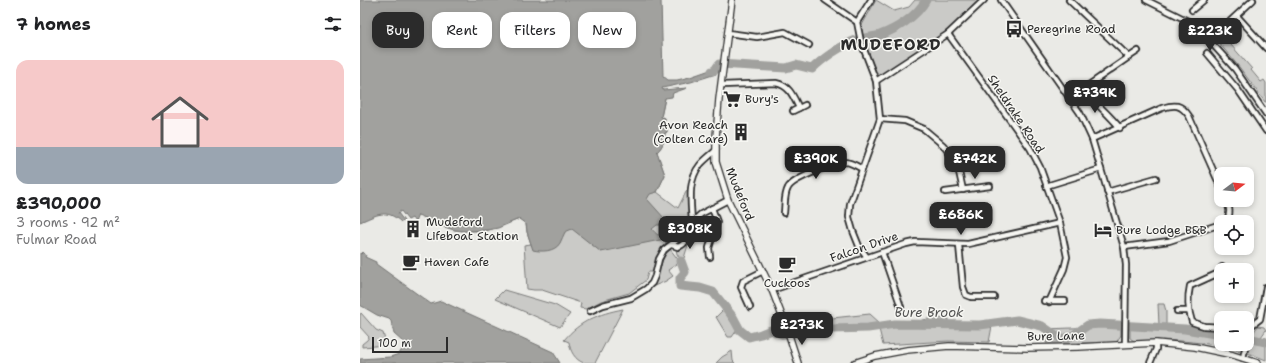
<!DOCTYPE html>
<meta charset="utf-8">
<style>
:root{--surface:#fff;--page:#f6f6f6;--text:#202124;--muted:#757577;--line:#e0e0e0;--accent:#2b2b2b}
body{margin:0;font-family:"Shantell Sans",sans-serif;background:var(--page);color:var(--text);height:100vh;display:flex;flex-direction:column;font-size:15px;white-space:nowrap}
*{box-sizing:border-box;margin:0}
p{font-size:13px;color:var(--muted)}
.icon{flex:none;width:22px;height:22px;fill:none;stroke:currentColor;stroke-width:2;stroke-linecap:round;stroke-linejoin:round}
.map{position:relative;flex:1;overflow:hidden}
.details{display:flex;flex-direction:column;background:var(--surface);width:360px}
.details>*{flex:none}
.hud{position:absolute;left:12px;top:12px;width:380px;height:36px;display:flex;gap:8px}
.needle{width:26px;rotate:74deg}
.controls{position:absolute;left:854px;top:167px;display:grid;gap:8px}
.controls a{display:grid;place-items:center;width:40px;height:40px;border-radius:8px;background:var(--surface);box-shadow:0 2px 6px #0003;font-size:20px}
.scale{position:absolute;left:12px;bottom:10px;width:76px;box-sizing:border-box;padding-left:4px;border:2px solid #2b2b2b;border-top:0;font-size:11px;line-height:14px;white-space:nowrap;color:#2b2b2b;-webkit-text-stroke:3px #f6f6f2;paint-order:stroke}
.price{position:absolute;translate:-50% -34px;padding:0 9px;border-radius:8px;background:var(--accent);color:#fff;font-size:13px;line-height:26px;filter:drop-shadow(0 1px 2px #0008)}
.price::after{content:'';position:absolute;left:50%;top:24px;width:12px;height:9px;margin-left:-6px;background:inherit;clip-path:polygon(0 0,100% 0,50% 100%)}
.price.active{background:#222;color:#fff}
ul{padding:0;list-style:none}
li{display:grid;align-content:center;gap:8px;height:212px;padding:0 16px}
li+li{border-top:1px solid var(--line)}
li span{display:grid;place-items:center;height:124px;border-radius:12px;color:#555}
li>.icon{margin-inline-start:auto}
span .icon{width:72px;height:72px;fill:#fffc;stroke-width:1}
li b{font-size:17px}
h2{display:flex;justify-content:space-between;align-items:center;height:48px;padding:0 16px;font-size:17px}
.tag{padding:0 14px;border-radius:12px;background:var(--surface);box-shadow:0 2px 6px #0003;font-size:14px;line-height:36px}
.tag.active{background:var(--accent);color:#fff}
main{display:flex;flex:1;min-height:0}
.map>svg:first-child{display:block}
</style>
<main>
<section class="details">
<h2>7 homes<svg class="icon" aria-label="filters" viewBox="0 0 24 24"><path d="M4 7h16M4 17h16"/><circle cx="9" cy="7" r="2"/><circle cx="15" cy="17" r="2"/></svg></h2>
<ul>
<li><span style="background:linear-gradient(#f6c9c9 70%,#9aa5b1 0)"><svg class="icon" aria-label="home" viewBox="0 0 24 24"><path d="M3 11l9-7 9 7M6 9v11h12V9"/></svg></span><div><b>£390,000</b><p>3 rooms · 92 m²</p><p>Fulmar Road</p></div></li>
</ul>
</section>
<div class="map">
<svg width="906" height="363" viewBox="0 0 906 363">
<rect width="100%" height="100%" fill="#eaeae6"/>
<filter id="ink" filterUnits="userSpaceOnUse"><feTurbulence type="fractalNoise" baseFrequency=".025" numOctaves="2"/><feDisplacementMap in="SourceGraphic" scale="8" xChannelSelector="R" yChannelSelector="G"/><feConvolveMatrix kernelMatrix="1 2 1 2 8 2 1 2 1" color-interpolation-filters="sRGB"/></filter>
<g filter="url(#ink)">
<!-- green -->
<g fill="#cacac7" stroke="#7a7a79">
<polygon points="516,0 534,11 549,7 555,0 621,0 587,32 518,77 505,45 501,27"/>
<polygon points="868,30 870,32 864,37 892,69 891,70 901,82 904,80 906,83 906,102 905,102 880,68 859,43 859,37"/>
<path d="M 305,98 L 301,117 L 305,118 L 305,121 L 301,122 L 301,125 L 306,125 L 307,132 L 305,133 C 304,142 303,146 297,152 L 305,175 L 297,192 L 318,208 L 327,190 L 329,191 C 329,204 333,226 319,234 C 315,236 310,237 306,239 L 306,243 L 301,250 L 294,272 L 288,272 L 286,280 L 269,293 L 241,301 L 226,309 L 220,308 L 221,303 L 182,290 L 174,290 L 167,289 L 164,245 L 171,244 L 167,232 L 166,224 L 160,219 L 125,231 L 104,231 L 95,230 L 74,224 L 70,220 L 58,214 Z"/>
<polygon points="328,245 324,258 321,260 317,254 316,249"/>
<polygon points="310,249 320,262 308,270 313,276 306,281 294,286 304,256"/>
<polygon points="144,290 195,305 210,314 200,327 135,299"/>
<path d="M 798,304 L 804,304 L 806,311 L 806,325 L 836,328 L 861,329 L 861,344 L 887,344 L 887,332 L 893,333 L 898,326 L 904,327 L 906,330 L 901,337 L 906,338 L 906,360 C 867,343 816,338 774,341 L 770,338 L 770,324 L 799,325 Z"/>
<path d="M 263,309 L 235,363 C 232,363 227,363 224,363 C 215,360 210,351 209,342 L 204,340 C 220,321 238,314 263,309 Z"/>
<polygon points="363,310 377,330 372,337 368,337 356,317"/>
<polygon points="1,313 16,330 23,333 25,340 23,344 15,346 2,347 2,344 7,340 9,337 0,327 0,315"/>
<path d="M 510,314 L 521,324 C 532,323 543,323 554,322 C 567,319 575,317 589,319 L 589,322 L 630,323 L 632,326 L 629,342 L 588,341 L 523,345 L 518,325 L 432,331 L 429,325 L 472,318 Z"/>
<polygon points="761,326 761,335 756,343 686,343 686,329"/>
<polygon points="372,351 373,361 375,363 356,363 362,357"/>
</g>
<!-- water -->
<g fill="#a1a19e" stroke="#727270">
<path d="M 0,0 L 301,0 L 303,76 L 308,80 L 317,80 L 330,77 L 353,69 L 359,60 L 356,74 L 331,82 L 302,88 L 303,90 L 327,88 L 313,93 L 312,97 L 305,98 L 301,117 L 305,118 L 305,121 L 301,122 L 301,125 L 306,125 L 307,129 L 307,132 L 305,133 C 304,142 303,146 297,152 L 305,175 L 297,192 L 290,194 L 287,199 L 305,219 L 303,225 L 297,225 L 292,229 C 296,234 299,237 305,235 L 306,239 L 310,240 L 306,243 L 305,239 L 241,252 L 212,229 L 205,232 C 203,236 202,239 200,243 C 195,252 181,252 173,250 L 167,232 L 166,224 L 159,219 L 138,228 L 127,230 L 104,231 L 95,230 L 74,224 L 70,220 L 58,215 L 55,222 L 52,218 L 48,220 L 41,211 L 38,213 L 44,221 L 41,222 C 26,208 17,215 0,222 Z"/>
<polygon points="3,252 6,255 5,257 16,262 16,264 71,304 81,301 193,352 200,363 0,363 0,359 30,357 39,354 43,348 43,342 34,334 31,321 29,319 17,315 0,305 0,253 1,254"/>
</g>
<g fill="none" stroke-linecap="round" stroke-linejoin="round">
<!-- river -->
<g stroke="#a1a19e" stroke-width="9">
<path d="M 352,71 L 355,70 L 359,64 L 426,68 L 436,65 L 452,69 C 462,59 482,45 496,40 C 503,38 512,37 520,35 C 537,29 557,16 566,0"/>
<polyline points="321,261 325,272 320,278 320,286 340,288 353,292 373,317 380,330 389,337 401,334 411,330 422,334 473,329 508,328 535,324 620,325 657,320 682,326 698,337 703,339 712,336 728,325 740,324 825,329 861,335"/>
<polyline points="887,338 906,342"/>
</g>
<!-- minor casing -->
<g stroke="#2b2b2b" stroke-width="8">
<g id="minor">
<polyline points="465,0 497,22"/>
<polyline points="641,0 720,113 732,139 764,247 766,265 765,344"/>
<polyline points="709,0 769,57 710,98"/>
<polyline points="786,0 828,21 839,29 875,69 906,114"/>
<polyline points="832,10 844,0"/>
<polyline points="877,16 906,48"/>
<polyline points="368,33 397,37 425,32 449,45"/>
<polyline points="588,34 670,148 680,167 700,223 707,257 704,269 689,302"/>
<polyline points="850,40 893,0"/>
<polyline points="847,53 878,90 906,131"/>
<polyline points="769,57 778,51"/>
<polyline points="516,81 588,34 624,0"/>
<path d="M 362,85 L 416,83 C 430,86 433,96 439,108"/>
<path d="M 723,89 C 735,103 749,114 760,128"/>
<polyline points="433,111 445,105"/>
<polyline points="520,119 545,121 564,129 583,145 597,163 603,190"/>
<path d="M 732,139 L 802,108 C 815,104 821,104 829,116 L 861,188"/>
<polyline points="686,186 741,169"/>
<polyline points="585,192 630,186"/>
<polyline points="747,192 796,178"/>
<path d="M 424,213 C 425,205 424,195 428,188 C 432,179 474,163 485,162 C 491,162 497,166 502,169"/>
<path d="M 332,222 C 331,203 327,181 340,165 C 344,160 351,155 356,150"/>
<path d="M 866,222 C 871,214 870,208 866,200"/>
<path d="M 312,245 L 318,247 C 326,244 330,237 327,228"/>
<polyline points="599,245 603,287 606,295 611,297 634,297"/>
<polyline points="764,247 809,241 861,224"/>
<polyline points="522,252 541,307"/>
<polyline points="350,257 349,248 357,222 352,208"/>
<polyline points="507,257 499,246 493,231 489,217 490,204 520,119 516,81 501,42 497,22 511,0"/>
<polyline points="862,267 863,270"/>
<path d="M 861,272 L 830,286 C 827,299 828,310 832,322 L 844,326 L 861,327"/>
<polyline points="412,290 546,244 555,242 608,244 700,223"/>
<polyline points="684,301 705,301"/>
<polyline points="390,307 381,287 383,281 403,271"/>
<polyline points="230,311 243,305 271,298 286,289 292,283 295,276 299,259 304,250 318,239 332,222 341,214 368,200"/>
<polyline points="817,311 828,311"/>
<polyline points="887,332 887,329 900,319 906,287"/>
<polyline points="883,358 886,344"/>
<polyline points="790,363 796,349 796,343"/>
</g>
</g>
<!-- tertiary casing -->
<g stroke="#2b2b2b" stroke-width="8">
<g id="tertiary">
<polyline points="372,0 359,99 356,137 356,162 368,200 412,290 427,329 438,363"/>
<polyline points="494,363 515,356 547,350 589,346 667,348 718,347 796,343 835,347 873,355 898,363"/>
</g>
</g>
<!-- minor -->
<use href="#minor" stroke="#f6f6f2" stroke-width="4.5"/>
<!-- tertiary -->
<use href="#tertiary" stroke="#f6f6f2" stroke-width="5.5"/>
</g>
</g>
<!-- icons -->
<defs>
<g id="bus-bare" transform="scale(1.38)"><path d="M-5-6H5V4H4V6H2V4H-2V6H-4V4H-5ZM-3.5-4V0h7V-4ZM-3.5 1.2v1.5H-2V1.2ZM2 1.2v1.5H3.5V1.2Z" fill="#2b2b2b" stroke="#f6f6f2" stroke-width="2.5" paint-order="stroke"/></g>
<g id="supermarket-bare" transform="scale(1.38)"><path d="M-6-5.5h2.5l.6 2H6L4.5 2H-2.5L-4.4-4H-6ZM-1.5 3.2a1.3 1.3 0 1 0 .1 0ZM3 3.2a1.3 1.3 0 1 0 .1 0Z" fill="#2b2b2b" stroke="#f6f6f2" stroke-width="2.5" paint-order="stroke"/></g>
<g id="building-bare" transform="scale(1.38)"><path d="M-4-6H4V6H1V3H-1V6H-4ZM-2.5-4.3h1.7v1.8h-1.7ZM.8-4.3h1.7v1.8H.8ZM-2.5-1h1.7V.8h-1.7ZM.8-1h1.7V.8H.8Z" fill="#2b2b2b" stroke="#f6f6f2" stroke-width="2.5" paint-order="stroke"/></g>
<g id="hotel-bare" transform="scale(1.38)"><path d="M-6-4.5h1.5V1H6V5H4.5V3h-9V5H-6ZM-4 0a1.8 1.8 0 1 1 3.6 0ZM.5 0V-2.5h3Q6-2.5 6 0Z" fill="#2b2b2b" stroke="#f6f6f2" stroke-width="2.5" paint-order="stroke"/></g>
<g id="cafe-bare" transform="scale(1.38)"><path d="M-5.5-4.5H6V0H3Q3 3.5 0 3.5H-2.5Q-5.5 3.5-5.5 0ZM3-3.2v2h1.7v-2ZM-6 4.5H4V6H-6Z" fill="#2b2b2b" stroke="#f6f6f2" stroke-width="2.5" paint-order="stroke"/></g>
</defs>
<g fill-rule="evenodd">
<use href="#bus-bare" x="654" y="29"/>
<use href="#supermarket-bare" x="372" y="99"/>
<use href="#building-bare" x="381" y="132"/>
<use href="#building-bare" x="53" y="229"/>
<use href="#hotel-bare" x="743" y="230"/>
<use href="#cafe-bare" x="51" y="262"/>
<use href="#cafe-bare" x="427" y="264"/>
</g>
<g text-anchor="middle" stroke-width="3" stroke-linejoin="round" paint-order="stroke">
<!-- poi labels -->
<g font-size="12" fill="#2b2b2b" stroke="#f6f6f2" text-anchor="start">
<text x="667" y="33">Peregrine Road</text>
<text x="385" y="103">Bury's</text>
<text x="368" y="129" text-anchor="end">Avon Reach<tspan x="368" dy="14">(Colten Care)</tspan></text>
<text x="66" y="226">Mudeford<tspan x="66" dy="14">Lifeboat Station</tspan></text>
<text x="756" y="234">Bure Lodge B&amp;B</text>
<text x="64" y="266">Haven Cafe</text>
<text x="427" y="287" text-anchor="middle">Cuckoos</text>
</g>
<!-- street labels -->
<g font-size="12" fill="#2b2b2b" stroke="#f6f6f2">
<text transform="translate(656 114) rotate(56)" y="4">Sheldrake Road</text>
<text transform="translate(380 194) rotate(68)" y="4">Mudeford</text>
<text transform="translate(504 247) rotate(-19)" y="4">Falcon Drive</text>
<text transform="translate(696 336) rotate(-1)" y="4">Bure Lane</text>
</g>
<!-- water labels -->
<g font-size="13" font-style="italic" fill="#545453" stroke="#f6f6f2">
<text x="569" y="317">Bure Brook</text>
</g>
<!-- district labels -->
<g font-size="16" font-weight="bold" letter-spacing="1" fill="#2b2b2b" stroke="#f6f6f2">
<text x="531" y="50">MUDEFORD</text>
</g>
</g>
</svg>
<div class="controls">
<a><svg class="needle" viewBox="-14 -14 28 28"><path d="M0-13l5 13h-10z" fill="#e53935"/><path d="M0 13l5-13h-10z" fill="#757577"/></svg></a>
<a><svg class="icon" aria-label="locate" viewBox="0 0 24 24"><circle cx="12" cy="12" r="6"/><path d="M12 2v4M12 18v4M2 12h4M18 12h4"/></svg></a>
<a>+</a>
<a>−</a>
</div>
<div class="scale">100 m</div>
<b class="price" style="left:850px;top:52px">£223K</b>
<b class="price" style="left:735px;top:114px">£739K</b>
<b class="price active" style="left:456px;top:180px">£390K</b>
<b class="price" style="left:615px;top:180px">£742K</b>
<b class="price" style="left:601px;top:236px">£686K</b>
<b class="price" style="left:330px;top:250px">£308K</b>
<b class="price" style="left:442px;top:346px">£273K</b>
<div class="hud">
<a class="tag active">Buy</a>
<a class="tag">Rent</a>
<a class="tag">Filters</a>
<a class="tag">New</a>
</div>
</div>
</main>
